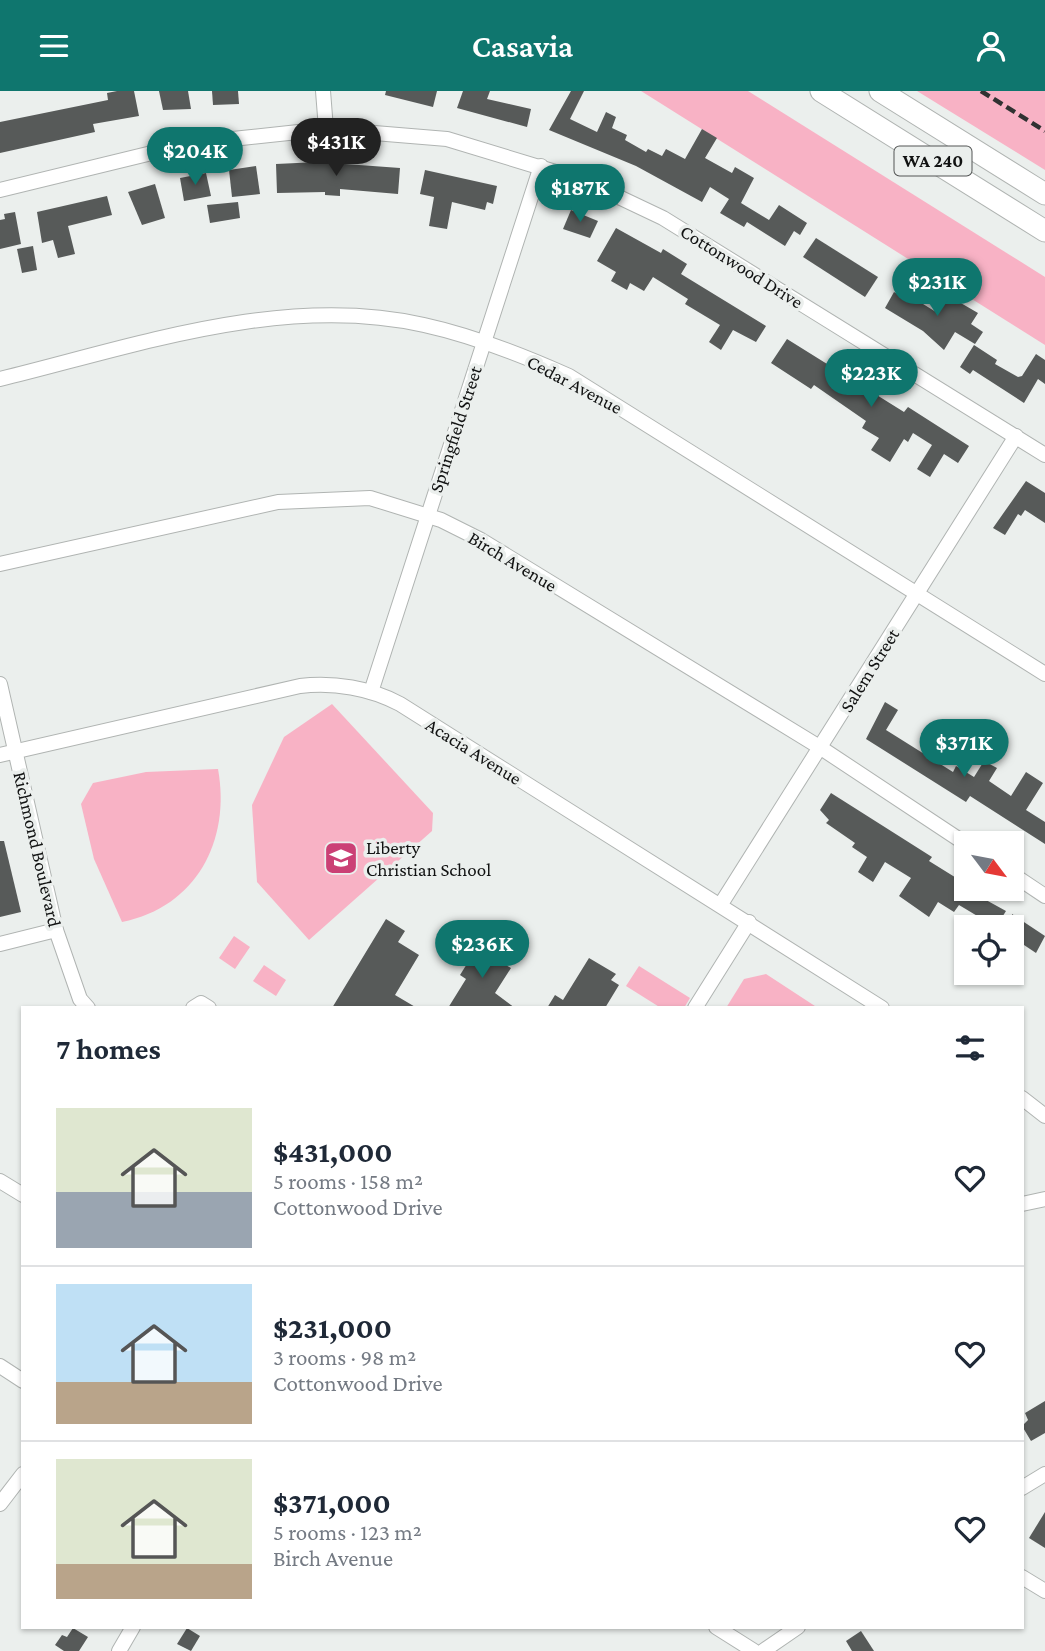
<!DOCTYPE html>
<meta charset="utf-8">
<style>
:root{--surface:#fff;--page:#f6f6f7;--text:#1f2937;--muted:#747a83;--line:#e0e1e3;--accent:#0f766e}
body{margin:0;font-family:"Crimson Pro",serif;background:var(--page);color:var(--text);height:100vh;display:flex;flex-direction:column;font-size:26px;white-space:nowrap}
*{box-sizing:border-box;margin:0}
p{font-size:23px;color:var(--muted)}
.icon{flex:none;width:38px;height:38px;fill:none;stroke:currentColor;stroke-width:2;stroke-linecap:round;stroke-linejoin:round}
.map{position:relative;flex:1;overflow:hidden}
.sheet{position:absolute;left:21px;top:915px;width:1003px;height:623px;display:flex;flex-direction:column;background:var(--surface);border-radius:0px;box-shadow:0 2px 5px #0004}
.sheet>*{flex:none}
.needle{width:46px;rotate:122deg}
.fabs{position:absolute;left:954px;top:740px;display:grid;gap:14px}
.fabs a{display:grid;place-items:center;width:70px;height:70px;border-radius:0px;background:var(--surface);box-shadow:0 2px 5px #0004;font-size:35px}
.price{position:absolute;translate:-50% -60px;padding:0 16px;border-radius:24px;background:var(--accent);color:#fff;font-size:23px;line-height:46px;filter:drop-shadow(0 2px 4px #0008)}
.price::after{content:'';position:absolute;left:50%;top:42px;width:21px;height:16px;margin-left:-10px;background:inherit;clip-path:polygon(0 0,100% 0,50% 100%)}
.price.current{background:#222;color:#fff}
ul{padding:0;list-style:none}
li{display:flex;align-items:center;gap:21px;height:175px;padding:0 35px}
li+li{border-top:2px solid var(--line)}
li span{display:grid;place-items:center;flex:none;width:196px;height:140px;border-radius:0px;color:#555}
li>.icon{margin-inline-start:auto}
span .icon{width:84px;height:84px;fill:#fffc;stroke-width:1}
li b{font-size:30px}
h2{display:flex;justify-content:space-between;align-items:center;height:84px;padding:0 35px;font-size:30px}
header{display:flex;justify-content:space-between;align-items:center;height:91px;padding:0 35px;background:var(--accent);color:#fff;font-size:32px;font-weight:600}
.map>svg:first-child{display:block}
</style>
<header><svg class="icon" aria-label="menu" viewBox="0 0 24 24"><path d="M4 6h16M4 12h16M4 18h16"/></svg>Casavia<svg class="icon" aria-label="person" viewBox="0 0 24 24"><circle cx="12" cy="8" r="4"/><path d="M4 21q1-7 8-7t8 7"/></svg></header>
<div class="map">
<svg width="1045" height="1560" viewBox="0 0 1045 1560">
<rect width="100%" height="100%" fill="#ebefed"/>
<!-- green -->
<g fill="#f8b2c5">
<polygon points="641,0 748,0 1045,186 1045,254"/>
<polygon points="917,0 1045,0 1045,79"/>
<polygon points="332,613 433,722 432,740 309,849 257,791 252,714 284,646"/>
<path d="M 218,678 C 231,750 196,816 122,831 L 94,768 L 81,713 L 93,692 L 146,681 Z"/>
<polygon points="234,845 250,856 235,878 219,867"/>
<polygon points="264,874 286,889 276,905 253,890"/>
<polygon points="639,875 690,907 684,917 661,917 626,895"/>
<polygon points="766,883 818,917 726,917 744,888"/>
</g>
<!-- building -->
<g fill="#575a59">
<polygon points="117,0 134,0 139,25 93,33 95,41 0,62 0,31 108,9 107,2"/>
<polygon points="159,0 188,0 191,18 163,19"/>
<polygon points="212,0 238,0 239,13 213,14"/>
<polygon points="386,0 437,0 433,16 385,4"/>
<polygon points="463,0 490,0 487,8 531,18 527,36 457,17"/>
<polygon points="571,0 584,0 570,28 597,41 606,21 616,26 612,37 627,44 625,49 646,61 648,58 662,65 666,58 685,68 702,38 717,47 705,67 732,82 735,76 754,87 741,112 769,129 779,114 807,132 800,144 794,140 785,155 747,131 744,136 720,122 729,108 710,96 702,111 636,75 549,39"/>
<polygon points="318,71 400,77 398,103 340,98 340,105 325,104 325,101 277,102 276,73"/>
<polygon points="256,75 260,103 232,106 229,79"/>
<polygon points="425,79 497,95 493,113 487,111 485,119 452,111 447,138 429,135 434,106 420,103"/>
<polygon points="206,82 211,105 184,110 180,87"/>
<polygon points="155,93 165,127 142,134 128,101"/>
<polygon points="107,105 112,124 68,135 75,163 58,167 53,149 42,152 37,121"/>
<polygon points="238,111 240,127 210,132 207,114"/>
<polygon points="571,119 598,130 590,147 563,138"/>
<polygon points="15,121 21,153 0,158 0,129 5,128 4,123"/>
<polygon points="616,137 661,162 663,158 687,173 681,183 766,235 756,251 733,239 721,259 709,251 720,234 685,213 688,208 653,186 644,200 630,192 627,199 611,190 616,181 597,170"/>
<polygon points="816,147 878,186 865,206 803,166"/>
<polygon points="33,155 37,179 22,182 17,158"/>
<polygon points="902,200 936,221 947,204 978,222 971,233 983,241 975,253 955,241 944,259 923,240 885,217 894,201 899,204"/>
<polygon points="787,248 904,321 908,316 969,355 958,372 944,363 930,386 917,378 932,354 913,342 908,351 904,348 890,371 871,359 879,347 862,337 866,330 814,294 811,298 771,272"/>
<polygon points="974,254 997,269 995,273 1018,286 1022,285 1036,263 1045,269 1045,293 1038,288 1024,312 973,279 970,283 960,276"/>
<polygon points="1026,390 1045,402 1045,432 1025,419 1021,425 1018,423 1005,444 993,437"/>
<polygon points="885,611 898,619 886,639 953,681 956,675 974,686 984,670 997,677 989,690 1011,705 1026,681 1043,692 1026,719 1045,731 1045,753 970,705 966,711 866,648"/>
<polygon points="831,702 932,766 929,770 966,793 966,798 1006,820 996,836 980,836 984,829 959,814 954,821 938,811 929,826 899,805 911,787 885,771 873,791 858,781 867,766 852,756 855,752 826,732 829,729 820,719"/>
<polygon points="0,750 4,750 21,821 0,826"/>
<polygon points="1012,823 1045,845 1036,862 1024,854 1012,875"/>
<polygon points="386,828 405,840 398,851 419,864 395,904 417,917 332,917"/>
<polygon points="479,848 495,858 491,865 511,877 495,902 515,917 448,917 466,888 460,884 470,868 466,865"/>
<polygon points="589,867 616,883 611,889 619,894 605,917 547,917 555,904 563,909"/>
<polygon points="1045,1310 1045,1342 1031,1350 1022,1335 1028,1329 1025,1322"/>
<polygon points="1045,1421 1045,1457 1029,1447"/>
<polygon points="73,1537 88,1546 79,1560 64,1560 55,1554 62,1544 67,1546"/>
<polygon points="187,1537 200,1545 191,1560 177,1553"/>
<polygon points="861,1540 874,1560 852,1560 846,1550"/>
</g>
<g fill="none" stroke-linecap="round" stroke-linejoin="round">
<!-- minor casing -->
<g stroke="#b0b4b2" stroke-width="16">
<g id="minor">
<polyline points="323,0 326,38"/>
<polyline points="0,99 160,60 223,49 326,38 447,48 585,90 663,127 1045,364"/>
<path d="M 0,288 C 135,255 284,202 424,234 C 474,245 522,264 569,285 L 1045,583"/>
<polyline points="0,473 278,411 370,407 441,429 481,449 821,657 966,753"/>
<polyline points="0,593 56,839 80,908 88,917"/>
<polyline points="371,601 541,75"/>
<path d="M 0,664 L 300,595 C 334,591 370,597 400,613 L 882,917"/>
<polyline points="1012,783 1045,805"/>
<polyline points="721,813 1016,345"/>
<polyline points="0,853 56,839"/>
<polyline points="193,917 201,912 209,917"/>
<polyline points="695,917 749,831"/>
<polyline points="1022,1007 1045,1025"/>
<polyline points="0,1090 23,1104"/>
<polyline points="1022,1113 1045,1108"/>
<polyline points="0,1275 23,1290"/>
<polyline points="1022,1397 1045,1383"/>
<polyline points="0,1413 23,1383"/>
<polyline points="1022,1486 1045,1500"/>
<polyline points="716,1536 754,1560"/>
<polyline points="119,1560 133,1536"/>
<polyline points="763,1560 798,1536"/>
</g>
</g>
<!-- highway casing -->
<g stroke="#b0b4b2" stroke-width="23">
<g id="highway">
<polyline points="821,0 1045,140"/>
<polyline points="880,0 1045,103"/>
</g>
</g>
<!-- minor -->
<use href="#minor" stroke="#fff" stroke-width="14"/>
<!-- highway -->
<use href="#highway" stroke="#fff" stroke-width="21"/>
<!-- rail -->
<polyline stroke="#303232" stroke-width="4.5" stroke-dasharray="10 5" stroke-linecap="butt" points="981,0 1045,40"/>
</g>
<!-- icons -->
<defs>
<g id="school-square" transform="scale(1.75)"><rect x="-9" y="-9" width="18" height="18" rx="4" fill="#cb4075" stroke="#ebefed"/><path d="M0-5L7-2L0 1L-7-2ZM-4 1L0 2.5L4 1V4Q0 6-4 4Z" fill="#fff"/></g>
</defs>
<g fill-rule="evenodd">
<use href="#school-square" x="341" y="767"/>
</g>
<g text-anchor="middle" stroke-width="7" stroke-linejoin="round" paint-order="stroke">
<!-- shield labels -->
<rect fill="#ebefed" stroke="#525454" stroke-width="2" x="894.5" y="55.5" width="77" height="29" rx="5"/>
<g font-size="18" font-weight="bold" fill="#111212">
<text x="933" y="76">WA 240</text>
</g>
<!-- street labels -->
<g font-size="19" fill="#111212" stroke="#ebefed">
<text transform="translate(742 175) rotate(32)" y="7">Cottonwood Drive</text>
<text transform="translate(575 293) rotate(28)" y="7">Cedar Avenue</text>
<text transform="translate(455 338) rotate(-72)" y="7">Springfield Street</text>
<text transform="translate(513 470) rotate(31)" y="7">Birch Avenue</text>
<text transform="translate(869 579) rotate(-58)" y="7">Salem Street</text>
<text transform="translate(474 660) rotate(32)" y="7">Acacia Avenue</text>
<text transform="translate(38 758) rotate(77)" y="7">Richmond Boulevard</text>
</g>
<!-- poi labels -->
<g font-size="19" fill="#111212" stroke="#ebefed" text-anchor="start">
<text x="366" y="763">Liberty<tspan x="366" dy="22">Christian School</tspan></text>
</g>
</g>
</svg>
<div class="fabs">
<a><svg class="needle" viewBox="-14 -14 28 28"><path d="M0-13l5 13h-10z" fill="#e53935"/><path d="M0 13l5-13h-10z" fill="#747a83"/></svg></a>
<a><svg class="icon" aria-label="locate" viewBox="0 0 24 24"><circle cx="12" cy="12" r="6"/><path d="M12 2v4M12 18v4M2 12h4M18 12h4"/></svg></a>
</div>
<b class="price current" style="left:336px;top:87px">$431K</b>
<b class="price" style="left:195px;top:96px">$204K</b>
<b class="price" style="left:580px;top:133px">$187K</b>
<b class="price" style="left:937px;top:227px">$231K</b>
<b class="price" style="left:871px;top:318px">$223K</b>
<b class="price" style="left:964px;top:688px">$371K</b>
<b class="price" style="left:482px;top:889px">$236K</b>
<section class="sheet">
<h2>7 homes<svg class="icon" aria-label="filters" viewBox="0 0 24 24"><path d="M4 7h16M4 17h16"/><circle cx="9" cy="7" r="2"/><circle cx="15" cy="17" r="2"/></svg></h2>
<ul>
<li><span style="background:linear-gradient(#dfe7d0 60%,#9aa5b1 0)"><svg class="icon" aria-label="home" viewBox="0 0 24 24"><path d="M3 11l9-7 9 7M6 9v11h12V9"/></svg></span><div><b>$431,000</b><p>5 rooms · 158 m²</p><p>Cottonwood Drive</p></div><svg class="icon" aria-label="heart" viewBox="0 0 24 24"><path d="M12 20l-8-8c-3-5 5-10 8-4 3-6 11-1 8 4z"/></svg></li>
<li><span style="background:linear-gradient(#bfe0f5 70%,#b9a48a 0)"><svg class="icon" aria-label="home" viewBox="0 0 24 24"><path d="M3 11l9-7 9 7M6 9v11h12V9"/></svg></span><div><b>$231,000</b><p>3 rooms · 98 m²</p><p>Cottonwood Drive</p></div><svg class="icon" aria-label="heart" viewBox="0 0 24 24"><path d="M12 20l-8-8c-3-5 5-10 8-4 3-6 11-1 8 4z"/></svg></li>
<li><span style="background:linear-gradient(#dfe7d0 75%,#b9a48a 0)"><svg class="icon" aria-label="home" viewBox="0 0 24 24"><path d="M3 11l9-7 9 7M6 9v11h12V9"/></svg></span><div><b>$371,000</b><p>5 rooms · 123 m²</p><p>Birch Avenue</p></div><svg class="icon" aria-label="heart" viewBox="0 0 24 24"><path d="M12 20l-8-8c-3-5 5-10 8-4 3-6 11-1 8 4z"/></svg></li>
</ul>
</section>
</div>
